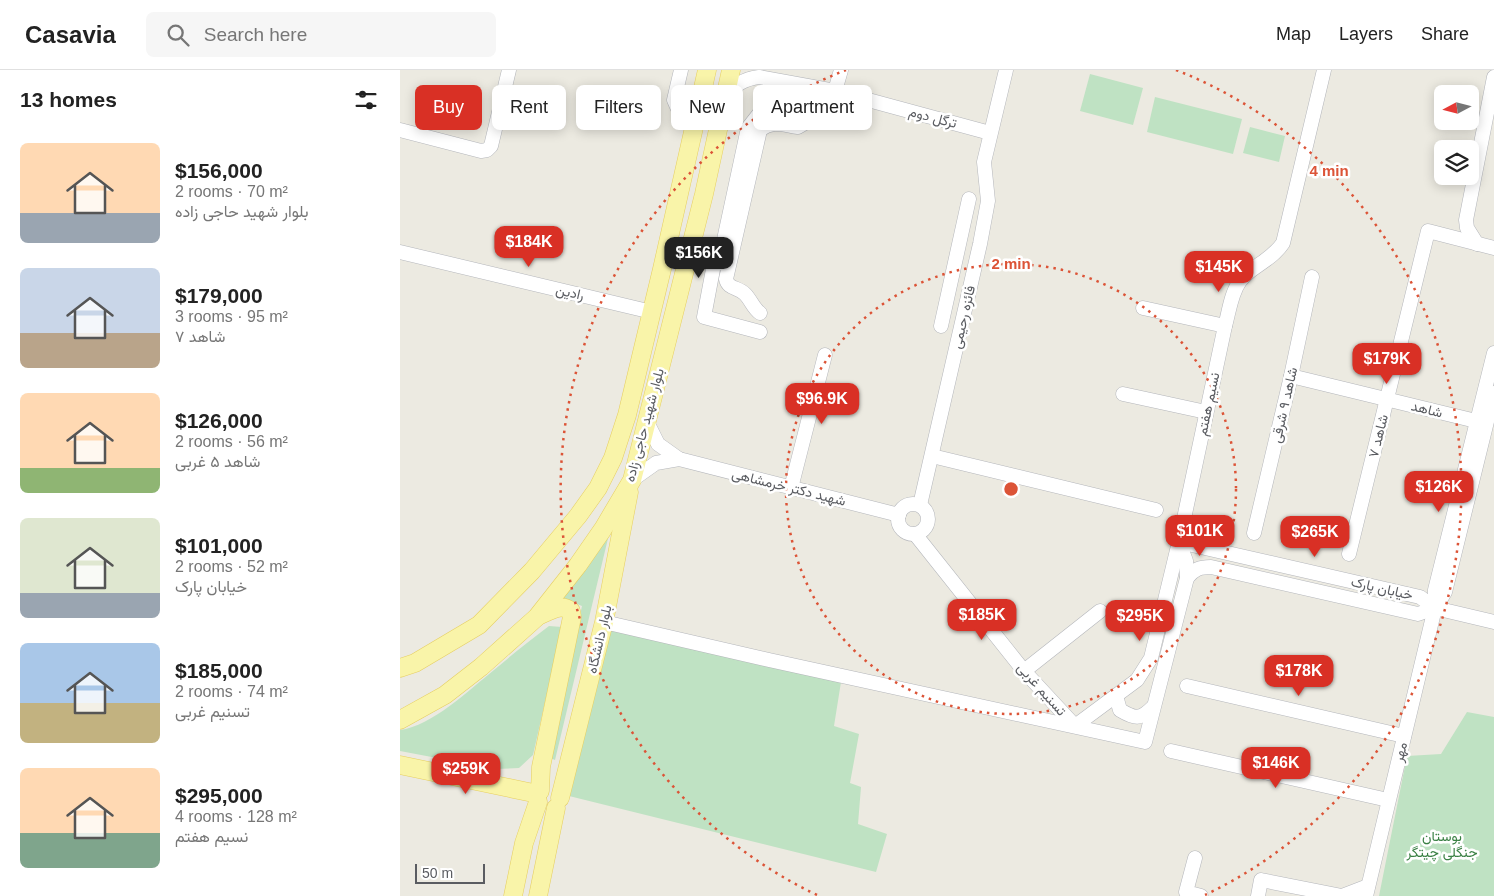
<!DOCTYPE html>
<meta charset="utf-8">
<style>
:root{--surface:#fff;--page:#f6f6f6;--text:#222;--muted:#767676;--line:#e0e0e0;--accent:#d93025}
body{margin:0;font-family:Helvetica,Vazirmatn,sans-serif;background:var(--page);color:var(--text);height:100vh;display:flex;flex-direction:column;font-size:19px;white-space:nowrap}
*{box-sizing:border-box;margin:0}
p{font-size:16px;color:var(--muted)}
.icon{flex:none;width:28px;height:28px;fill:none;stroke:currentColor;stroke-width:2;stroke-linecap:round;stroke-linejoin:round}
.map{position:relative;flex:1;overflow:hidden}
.side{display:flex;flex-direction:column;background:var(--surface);width:400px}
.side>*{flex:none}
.top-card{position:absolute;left:15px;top:15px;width:475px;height:45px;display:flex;gap:10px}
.needle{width:32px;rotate:263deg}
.fabs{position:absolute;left:1034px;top:15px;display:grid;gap:10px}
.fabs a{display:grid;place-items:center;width:45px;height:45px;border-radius:8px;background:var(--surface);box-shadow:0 2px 12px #0003;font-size:25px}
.scale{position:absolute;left:15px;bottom:12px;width:70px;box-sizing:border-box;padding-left:5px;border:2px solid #5a5c61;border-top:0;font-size:14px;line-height:18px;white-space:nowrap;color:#5a5c61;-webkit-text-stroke:4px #fff;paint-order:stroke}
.price{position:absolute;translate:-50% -42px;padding:0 11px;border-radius:10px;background:var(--accent);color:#fff;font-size:16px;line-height:32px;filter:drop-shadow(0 1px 2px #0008)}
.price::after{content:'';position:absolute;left:50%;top:30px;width:15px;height:11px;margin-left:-8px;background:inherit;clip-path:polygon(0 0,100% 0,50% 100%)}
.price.on{background:#222;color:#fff}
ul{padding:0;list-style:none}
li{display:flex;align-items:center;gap:15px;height:125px;padding:0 20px}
li span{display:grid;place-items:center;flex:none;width:140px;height:100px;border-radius:8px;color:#555}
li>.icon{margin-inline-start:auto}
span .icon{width:60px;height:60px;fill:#fffc;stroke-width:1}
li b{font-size:21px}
h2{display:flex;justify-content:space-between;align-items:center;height:60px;padding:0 20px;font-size:21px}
.tag{padding:0 18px;border-radius:8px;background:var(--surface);box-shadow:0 2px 12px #0003;font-size:18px;line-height:45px}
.tag.on{background:var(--accent);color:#fff}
header{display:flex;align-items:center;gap:30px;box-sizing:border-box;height:70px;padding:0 25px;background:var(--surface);border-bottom:1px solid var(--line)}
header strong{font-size:24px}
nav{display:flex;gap:28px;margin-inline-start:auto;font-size:18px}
.search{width:350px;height:45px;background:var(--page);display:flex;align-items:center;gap:12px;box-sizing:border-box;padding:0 18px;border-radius:8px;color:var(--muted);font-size:19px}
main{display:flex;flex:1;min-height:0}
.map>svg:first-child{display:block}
</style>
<header>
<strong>Casavia</strong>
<div class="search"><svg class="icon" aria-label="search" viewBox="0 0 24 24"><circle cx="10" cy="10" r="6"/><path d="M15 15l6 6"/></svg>Search here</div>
<nav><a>Map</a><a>Layers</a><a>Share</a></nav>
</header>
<main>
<section class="side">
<h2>13 homes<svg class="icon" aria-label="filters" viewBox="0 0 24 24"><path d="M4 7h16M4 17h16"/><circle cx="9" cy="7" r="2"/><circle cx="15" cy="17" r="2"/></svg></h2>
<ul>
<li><span style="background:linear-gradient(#ffd9b3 70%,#9aa5b1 0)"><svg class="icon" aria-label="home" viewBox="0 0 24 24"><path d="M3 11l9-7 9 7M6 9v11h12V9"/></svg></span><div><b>$156,000</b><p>2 rooms · 70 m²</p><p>بلوار شهید حاجی زاده</p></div></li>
<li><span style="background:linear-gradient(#c9d6e8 65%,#b9a48a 0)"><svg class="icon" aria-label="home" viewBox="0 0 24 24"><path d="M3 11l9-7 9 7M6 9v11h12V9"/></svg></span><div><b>$179,000</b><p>3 rooms · 95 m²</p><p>شاهد ۷</p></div></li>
<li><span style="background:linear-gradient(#ffd9b3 75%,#8fb573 0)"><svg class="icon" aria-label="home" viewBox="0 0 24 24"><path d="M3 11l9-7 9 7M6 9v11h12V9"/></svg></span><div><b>$126,000</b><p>2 rooms · 56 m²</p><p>شاهد ۵ غربی</p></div></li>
<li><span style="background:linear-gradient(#dfe7d0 75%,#9aa5b1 0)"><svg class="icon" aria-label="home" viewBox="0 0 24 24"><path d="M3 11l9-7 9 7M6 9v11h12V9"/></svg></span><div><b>$101,000</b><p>2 rooms · 52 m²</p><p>خیابان پارک</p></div></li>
<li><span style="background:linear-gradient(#a9c7e8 60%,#c2b280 0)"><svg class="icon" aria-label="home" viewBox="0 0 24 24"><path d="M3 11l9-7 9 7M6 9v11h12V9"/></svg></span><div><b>$185,000</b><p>2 rooms · 74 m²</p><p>تسنیم غربی</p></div></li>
<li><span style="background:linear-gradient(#ffd9b3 65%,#7fa58c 0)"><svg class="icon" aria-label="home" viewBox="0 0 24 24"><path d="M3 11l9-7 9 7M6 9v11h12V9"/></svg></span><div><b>$295,000</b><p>4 rooms · 128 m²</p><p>نسیم هفتم</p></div></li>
</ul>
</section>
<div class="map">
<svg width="1094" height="826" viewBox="0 0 1094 826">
<rect width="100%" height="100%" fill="#eceae1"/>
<!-- green -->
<g fill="#bfe2c3">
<polygon points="690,4 743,18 733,55 680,41"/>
<polygon points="755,27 842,49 833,84 747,62"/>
<polygon points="850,57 885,66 879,92 843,83"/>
<polygon points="210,460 155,690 148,687 182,536 162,528"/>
<path d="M 149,556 L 162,557 L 133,685 L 119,698 L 95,699 L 0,681 L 0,660 C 32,656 69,620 94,600 C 112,585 130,570 149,556 Z"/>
<polygon points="209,559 441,612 434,656 459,664 450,713 461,717 458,754 487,764 476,802 169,726"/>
<polygon points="1067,642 1094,647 1094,826 979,826 1007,686 1041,684"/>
</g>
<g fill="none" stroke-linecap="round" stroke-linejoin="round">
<!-- minor casing -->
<g stroke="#b4b6bb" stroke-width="15">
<g id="minor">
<polyline points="281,0 274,30 278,39 295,49"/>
<path d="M 325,26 C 336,15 343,9 359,7 L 435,21 L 590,63"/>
<polyline points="0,60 81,81 87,80 91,76 109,0"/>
<polyline points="1077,174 1067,158 1066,150 1094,7"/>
<polyline points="0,182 252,242"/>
<polyline points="319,193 348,58 359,44 365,42 389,50"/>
<polyline points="324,194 316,192 314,194 304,247 360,262"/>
<polyline points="743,238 825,256"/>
<path d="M 360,243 C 353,238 351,230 345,224 C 338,217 328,219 326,209 L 360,60 C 373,50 383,55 398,57 L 405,53 L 424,47 L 435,21 L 441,0"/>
<polyline points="541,256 569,129"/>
<polyline points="891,306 1076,351"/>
<polyline points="723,324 806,342"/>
<polyline points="246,350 258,374 279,389 499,445"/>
<polyline points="532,386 756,440"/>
<polyline points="232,410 256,393 279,389"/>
<polyline points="391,418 425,285"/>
<circle cx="513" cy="449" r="15"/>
<polyline points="520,435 580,174 588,131 584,92 606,0"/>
<polyline points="854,463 891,306 912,207"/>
<polyline points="515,464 624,601 675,656"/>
<polyline points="779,472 1020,527 1035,538 1094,552"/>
<polyline points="949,484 1028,161 1094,178"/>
<path d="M 787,508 C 794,499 800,497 811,497 L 1018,544 L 1035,538"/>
<polyline points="1035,538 1045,522 1094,323"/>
<polyline points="204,552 369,590 745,672 787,508 786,491 779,472"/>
<polyline points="624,601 700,541"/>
<polyline points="787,616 1004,666"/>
<path d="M 716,626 L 720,640 C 735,649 740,650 753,637"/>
<path d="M 675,656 L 737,610 L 751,588 L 779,472 L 825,256 C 829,242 831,223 840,211 C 851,196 870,192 883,173 L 924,0"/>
<polyline points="771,681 988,730"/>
<polyline points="795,788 786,822 801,826"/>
<polyline points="858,826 861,810 942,826"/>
<polyline points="942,826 968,816"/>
<polyline points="966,826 1035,538 1035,520 1094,283"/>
</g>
</g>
<!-- major casing -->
<g stroke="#e6ce60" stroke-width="19">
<g id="major">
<path d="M 140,545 C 151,541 160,533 171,541 L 172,547 L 141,697 L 140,721"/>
<polyline points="0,598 15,593 79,555 132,501 178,446 198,418 213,388 227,345 262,199 307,0"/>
<polyline points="0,650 45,625 81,597 137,547 178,495 203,459 232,410 304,124 331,0"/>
<polyline points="0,695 138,724"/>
<polyline points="160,728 204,552 229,422"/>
<polyline points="113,826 124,773 138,732"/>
<polyline points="138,826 156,738"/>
</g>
</g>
<!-- minor -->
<use href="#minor" stroke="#fff" stroke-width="14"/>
<!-- major -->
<use href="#major" stroke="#f9f4a9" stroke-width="18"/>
</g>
<!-- distance rings -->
<g fill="none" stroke="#dc5437" stroke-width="2.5" stroke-dasharray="2.5 5">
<circle cx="611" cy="419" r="225"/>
<path d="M417 825A450 450 0 0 1 446 0M776 0A450 450 0 0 1 805 825"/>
</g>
<g text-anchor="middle" stroke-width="5" stroke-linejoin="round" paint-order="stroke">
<!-- street labels -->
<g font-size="14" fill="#5a5c61" stroke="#fff">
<text transform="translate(533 47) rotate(15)" y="5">ترگل دوم</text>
<text transform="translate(170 222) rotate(13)" y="5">رادین</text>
<text transform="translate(563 247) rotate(-77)" y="5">فائزه رحیمی</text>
<text transform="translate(808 334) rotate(-78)" y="5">نسیم هفتم</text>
<text transform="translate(884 335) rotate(-77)" y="5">شاهد ۹ شرقی</text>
<text transform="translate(1027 339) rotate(14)" y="5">شاهد</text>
<text transform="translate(244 355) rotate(-75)" y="5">بلوار شهید حاجی زاده</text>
<text transform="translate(978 366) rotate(-76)" y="5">شاهد ۷</text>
<text transform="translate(389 417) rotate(14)" y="5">شهید دکتر خرمشاهی</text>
<text transform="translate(982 518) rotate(13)" y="5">خیابان پارک</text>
<text transform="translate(199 569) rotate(-77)" y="5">بلوار دانشگاه</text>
<text transform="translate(642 619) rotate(48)" y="5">تسنیم غربی</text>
<text transform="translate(1000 682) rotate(-76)" y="5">مهر</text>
</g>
<!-- park labels -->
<g font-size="14" fill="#3a8044" stroke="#fff">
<text x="1042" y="771">بوستان<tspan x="1042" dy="16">جنگلی چیتگر</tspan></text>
</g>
</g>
<circle cx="611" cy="419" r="8" fill="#dc5437" stroke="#fff" stroke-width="2.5"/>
<g font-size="15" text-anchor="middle" font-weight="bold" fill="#dc5437" stroke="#fff" stroke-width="5" stroke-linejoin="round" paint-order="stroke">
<text x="929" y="106">4 min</text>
<text x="611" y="199">2 min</text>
</g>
</svg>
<div class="fabs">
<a><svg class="needle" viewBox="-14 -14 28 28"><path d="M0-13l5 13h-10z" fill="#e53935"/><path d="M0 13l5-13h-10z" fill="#767676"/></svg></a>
<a><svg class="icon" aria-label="layers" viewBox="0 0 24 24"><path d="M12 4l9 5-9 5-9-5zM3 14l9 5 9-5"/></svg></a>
</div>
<div class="scale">50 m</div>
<b class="price" style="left:129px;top:198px">$184K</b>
<b class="price on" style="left:299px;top:209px">$156K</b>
<b class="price" style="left:819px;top:223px">$145K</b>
<b class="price" style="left:987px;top:315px">$179K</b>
<b class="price" style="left:422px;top:355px">$96.9K</b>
<b class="price" style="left:1039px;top:443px">$126K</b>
<b class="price" style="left:800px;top:487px">$101K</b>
<b class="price" style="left:915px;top:488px">$265K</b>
<b class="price" style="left:582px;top:571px">$185K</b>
<b class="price" style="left:740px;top:572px">$295K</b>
<b class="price" style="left:899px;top:627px">$178K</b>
<b class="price" style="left:876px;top:719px">$146K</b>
<b class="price" style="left:66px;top:725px">$259K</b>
<div class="top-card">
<a class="tag on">Buy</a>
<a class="tag">Rent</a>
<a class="tag">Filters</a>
<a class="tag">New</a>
<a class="tag">Apartment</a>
</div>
</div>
</main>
